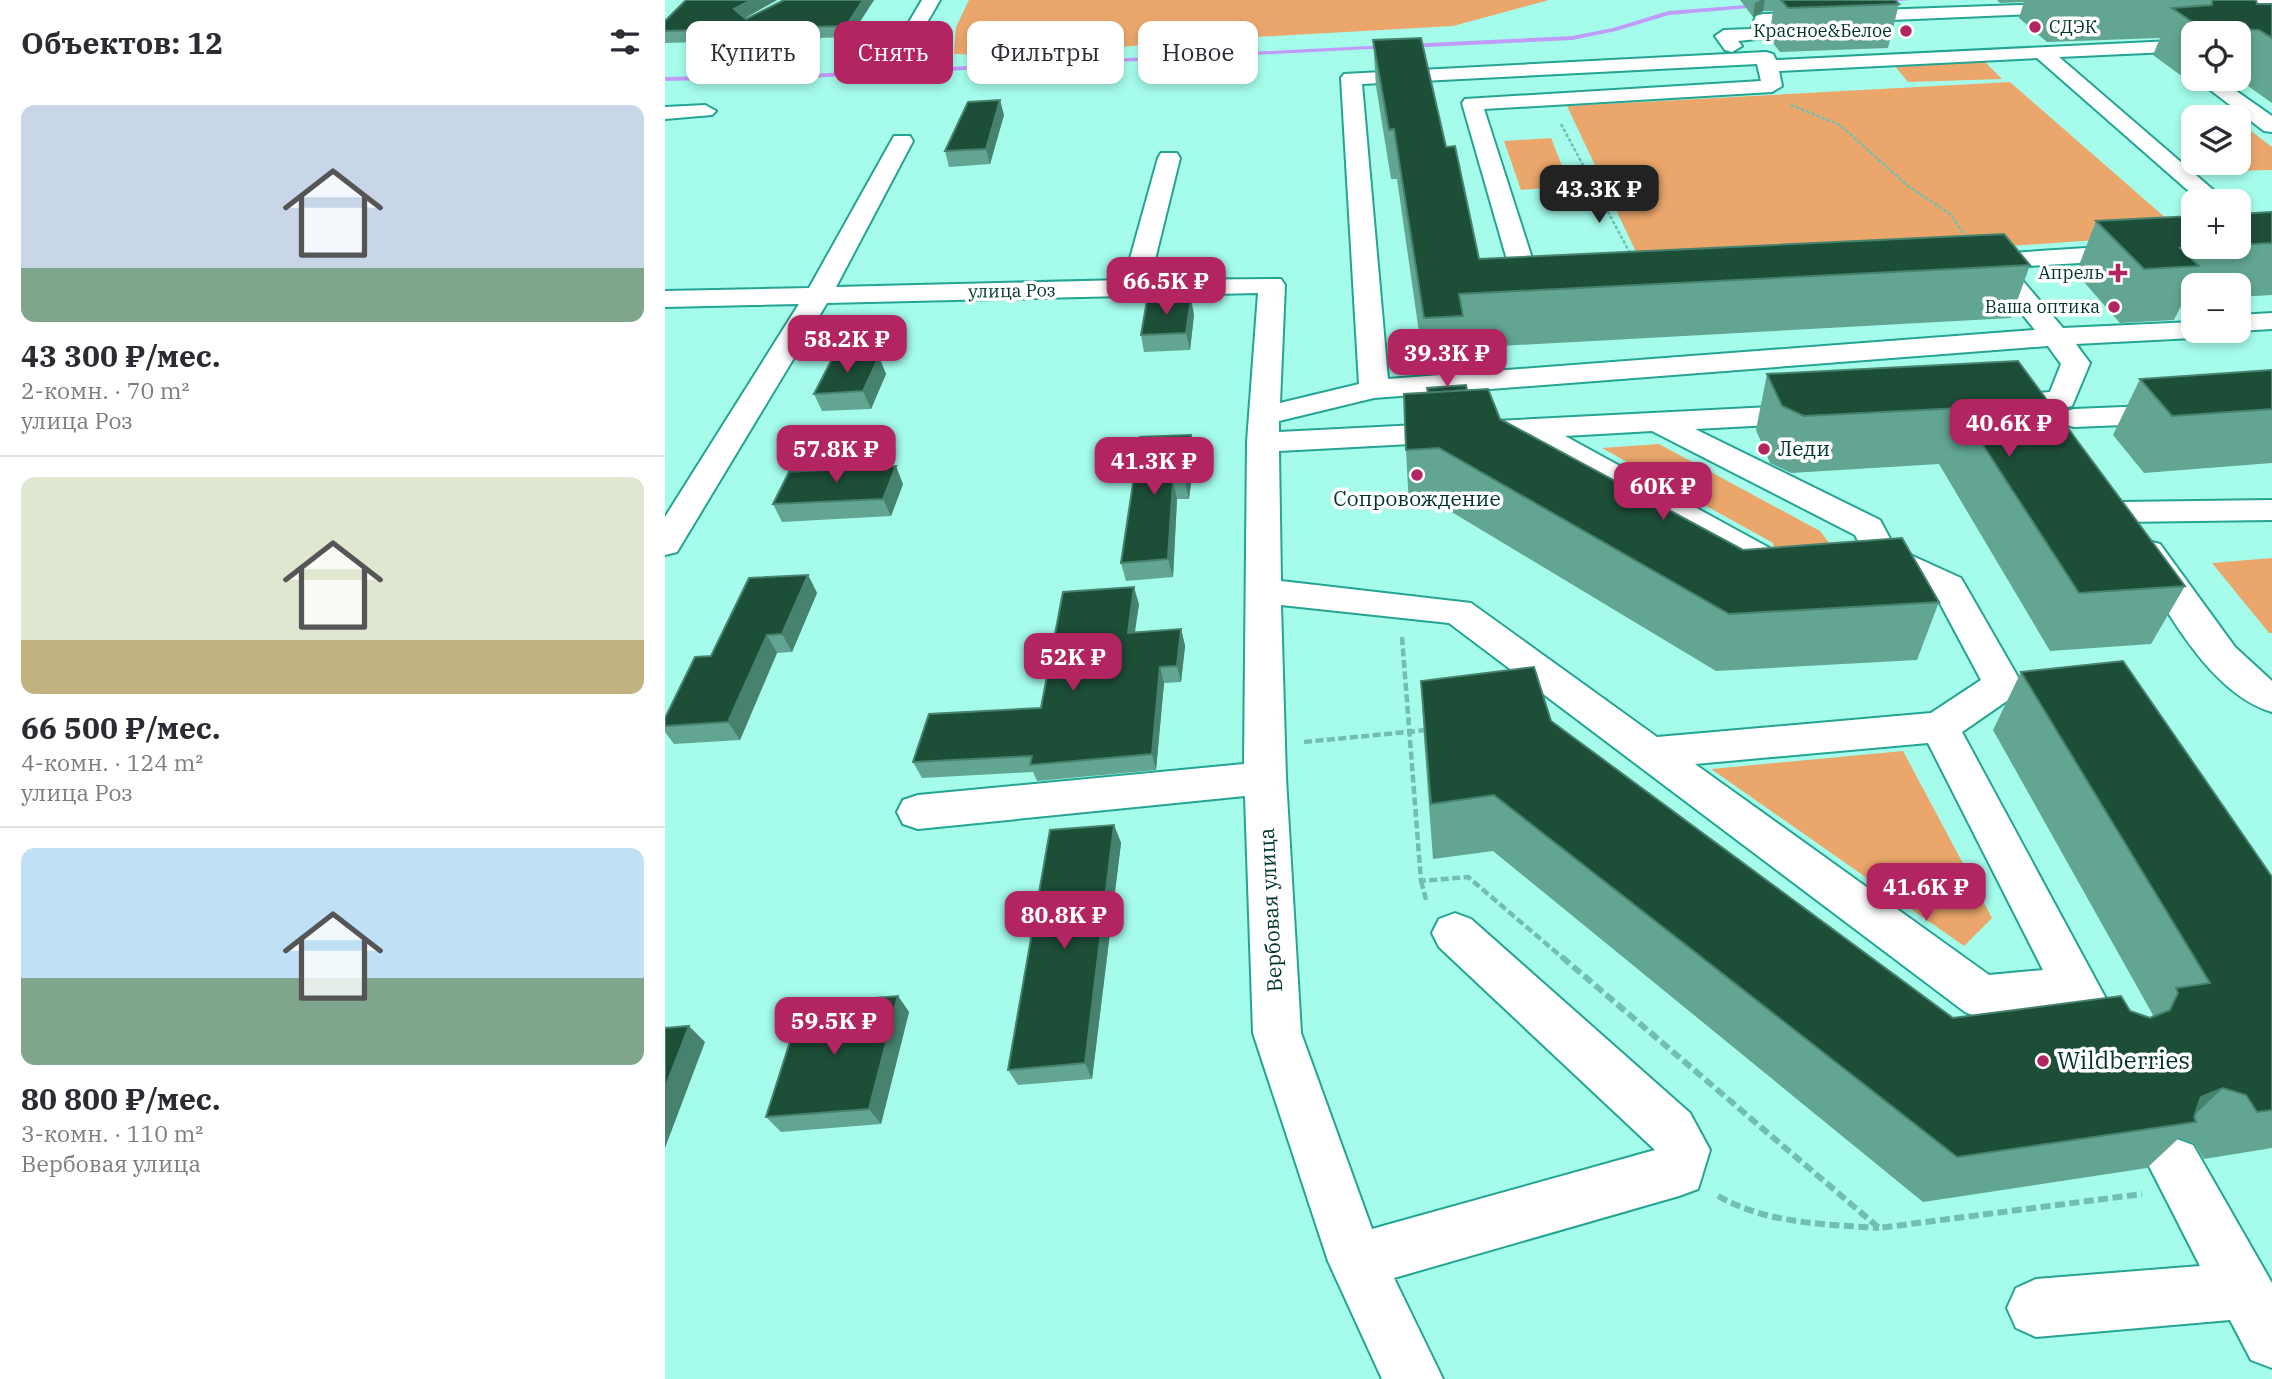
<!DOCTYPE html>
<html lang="ru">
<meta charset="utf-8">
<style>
:root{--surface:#fff;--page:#f2f2f3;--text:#2b2b33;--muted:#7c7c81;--line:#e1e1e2;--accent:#b22560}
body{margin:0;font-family:"IBM Plex Serif",serif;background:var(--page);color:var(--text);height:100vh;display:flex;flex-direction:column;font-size:26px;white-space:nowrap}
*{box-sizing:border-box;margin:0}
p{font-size:23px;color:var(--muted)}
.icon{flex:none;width:38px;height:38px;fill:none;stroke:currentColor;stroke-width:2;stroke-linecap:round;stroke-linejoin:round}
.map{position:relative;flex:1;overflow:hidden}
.drawer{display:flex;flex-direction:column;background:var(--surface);width:665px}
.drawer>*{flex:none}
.hud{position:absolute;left:21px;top:21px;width:665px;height:63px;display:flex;gap:14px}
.tools{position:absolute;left:1516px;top:21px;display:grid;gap:14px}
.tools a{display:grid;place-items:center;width:70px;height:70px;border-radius:14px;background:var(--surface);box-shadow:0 4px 10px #0003;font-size:35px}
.price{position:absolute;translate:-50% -60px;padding:0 16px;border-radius:14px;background:var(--accent);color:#fff;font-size:23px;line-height:46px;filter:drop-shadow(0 2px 4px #0008)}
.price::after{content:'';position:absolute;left:50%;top:42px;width:21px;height:16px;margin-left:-10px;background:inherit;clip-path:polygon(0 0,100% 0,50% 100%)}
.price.current{background:#222;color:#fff}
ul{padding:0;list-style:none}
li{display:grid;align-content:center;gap:14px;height:371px;padding:0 21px}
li+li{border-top:2px solid var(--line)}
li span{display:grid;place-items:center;height:217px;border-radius:14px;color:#555}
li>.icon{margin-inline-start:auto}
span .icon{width:126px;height:126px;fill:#fffc;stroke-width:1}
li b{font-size:30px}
h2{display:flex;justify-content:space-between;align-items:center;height:84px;padding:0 21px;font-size:30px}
.chip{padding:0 24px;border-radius:14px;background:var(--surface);box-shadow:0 4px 10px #0003;font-size:24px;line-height:63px}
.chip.current{background:var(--accent);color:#fff}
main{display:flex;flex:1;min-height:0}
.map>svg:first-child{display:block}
</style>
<main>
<section class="drawer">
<h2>Объектов: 12<svg class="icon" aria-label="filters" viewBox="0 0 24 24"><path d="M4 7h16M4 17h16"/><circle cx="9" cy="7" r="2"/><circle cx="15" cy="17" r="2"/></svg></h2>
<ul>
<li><span style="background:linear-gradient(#c9d6e8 75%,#7fa58c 0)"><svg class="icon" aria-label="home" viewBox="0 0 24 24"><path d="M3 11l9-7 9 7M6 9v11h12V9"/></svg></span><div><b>43 300 ₽/мес.</b><p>2-комн. · 70 m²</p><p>улица Роз</p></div></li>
<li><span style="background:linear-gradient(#dfe7d0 75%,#c2b280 0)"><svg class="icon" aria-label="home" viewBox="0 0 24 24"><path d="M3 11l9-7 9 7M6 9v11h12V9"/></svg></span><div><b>66 500 ₽/мес.</b><p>4-комн. · 124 m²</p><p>улица Роз</p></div></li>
<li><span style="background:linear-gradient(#bfe0f5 60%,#7fa58c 0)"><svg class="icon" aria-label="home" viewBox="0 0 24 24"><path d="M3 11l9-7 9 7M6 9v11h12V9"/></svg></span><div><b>80 800 ₽/мес.</b><p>3-комн. · 110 m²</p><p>Вербовая улица</p></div></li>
</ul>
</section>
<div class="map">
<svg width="1607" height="1379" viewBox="0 0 1607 1379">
<rect width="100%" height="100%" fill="#a5fceb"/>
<!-- green -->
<g fill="#eba76b">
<polygon points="304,0 884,0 788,26 518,41 364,56 289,54 291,27"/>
<polygon points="1320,62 1337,79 1243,82 1229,65"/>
<polygon points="1345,82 1519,234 980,271 902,106"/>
<polygon points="1573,121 1607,147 1607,170 1562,171 1552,163 1573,163"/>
<polygon points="886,138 905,186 856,190 839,141"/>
<polygon points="994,444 1155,531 1165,544 1110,555 1108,543 937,448"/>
<polygon points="1607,558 1607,633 1604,633 1547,563"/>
<polygon points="1238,751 1327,918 1299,946 1046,769"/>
</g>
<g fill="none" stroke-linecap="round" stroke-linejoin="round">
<!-- stream -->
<g fill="#c09cf8" fill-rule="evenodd">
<polygon points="1212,0 1246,0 1214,3"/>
<polygon points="1094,4 1096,7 1004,15 951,31 907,40 742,48 739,46 742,44 907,36 948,28 1003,11"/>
<polygon points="723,45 725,48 144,78 0,81 0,77 144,74"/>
</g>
<!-- minor casing -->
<g stroke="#24a492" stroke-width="4">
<g id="minor">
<polygon points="257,0 275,0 253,38 239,38 237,34"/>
<polygon points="1586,0 1607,0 1607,13"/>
<polygon points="1409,3 1415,4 1418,8 1415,12 1106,25 1101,38 1073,41 1077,46 1067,52 1060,50 1050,36 1059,30 1086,29 1091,16 1098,14"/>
<path d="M 1528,40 L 1526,51 L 1394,57 L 1561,201 L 1535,201 L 1372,58 L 1114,71 L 1117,86 L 1107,92 L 819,109 L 875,283 L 888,285 L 892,291 L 888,297 L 855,297 L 851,291 L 797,103 L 800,99 L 1096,81 L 1092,64 L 697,84 L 723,379 L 1370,330 L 1320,268 L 1300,266 L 1296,261 L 1300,256 L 1528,241 L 1528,247 L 1568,247 L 1564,252 L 1555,255 L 1346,267 L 1398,328 L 1528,322 L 1528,331 L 1541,331 L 1538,336 L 1528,338 L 1411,344 L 1425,363 L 1407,406 C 1382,412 1345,415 1320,409 L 1316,403 L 1320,397 L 1385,392 L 1396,364 L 1383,346 L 709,398 L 614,421 L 614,432 L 1145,405 L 1156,408 L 1160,414 L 1156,420 L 1145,423 L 1030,429 L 1215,520 L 1230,548 L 1296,578 L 1357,684 L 1352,694 L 1297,732 L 1446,1008 L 1439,1024 L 1422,1030 L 1405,1024 L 1398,1011 L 1317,1019 L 1300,1012 L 784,623 L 616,605 L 621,778 L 636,1033 L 707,1229 L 990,1150 L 774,947 L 767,933 L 774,919 L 790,913 L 806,919 L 1025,1113 L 1045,1150 L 1033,1189 L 1014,1196 L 729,1278 L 778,1379 L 717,1379 L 663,1261 L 588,1033 L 580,796 L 253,829 L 238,824 L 232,812 L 238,800 L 253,795 L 579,764 L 582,442 L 593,293 L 162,303 L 12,552 L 0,555 L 0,517 L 134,304 L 0,307 L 0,291 L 144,288 L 229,136 L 245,136 L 248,141 L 171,287 L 459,280 L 493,158 L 496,153 L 512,153 L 515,158 L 485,280 L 616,279 L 620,285 L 615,403 L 694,384 L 676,78 L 679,74 L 1101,52 L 1108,54 L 1111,60 ZM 987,431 L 1190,535 L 1198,551 L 1175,565 L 1169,573 L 1175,581 L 1187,585 L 1218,570 L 1270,594 L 1316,680 L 1266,713 L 992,737 L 806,603 L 616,581 L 614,451 L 859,438 L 1115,583 L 1127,587 L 1139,583 L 1145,575 L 1139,567 L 900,436 ZM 1263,743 L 1378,970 L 1324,975 L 1030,764 Z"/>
<polygon points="1531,79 1554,79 1607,116 1607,132 1599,131"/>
<polygon points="40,105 51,111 47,115 0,119 0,107"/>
<polygon points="1607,313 1607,329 1573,331 1571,331 1573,315"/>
<polygon points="1607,401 1607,419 1409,427 1398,424 1394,418 1398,412 1409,409"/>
<polygon points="1607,500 1607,520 1455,522 1443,519 1438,512 1443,505 1455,502"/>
<path d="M 1483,541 L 1495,544 L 1570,647 L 1607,681 L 1607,712 C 1543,693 1500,606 1466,552 L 1471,544 Z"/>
<polygon points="1509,1138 1528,1145 1607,1283 1607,1368 1586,1360 1565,1320 1371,1337 1351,1328 1342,1308 1351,1288 1371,1279 1535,1266 1483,1164 1490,1145"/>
</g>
</g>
<!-- path-far2 -->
<g stroke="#72beb0" stroke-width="2.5" stroke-dasharray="3.5 2" stroke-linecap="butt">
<polyline points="1126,105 1175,125 1243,186 1285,214 1301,237"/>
<polyline points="896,124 966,255"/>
</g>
<!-- path-far1 -->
<g stroke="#72beb0" stroke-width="4.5" stroke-dasharray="8 3.5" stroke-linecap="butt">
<polyline points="737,637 756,881 803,877 899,959"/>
<polyline points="639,742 762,730"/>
<polyline points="756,881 762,903"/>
</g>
<!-- path -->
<g stroke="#72beb0" stroke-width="6" stroke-dasharray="10 4.5" stroke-linecap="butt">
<polyline points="897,957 1214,1228 1477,1194"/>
<path d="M 1053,1196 C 1103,1224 1158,1224 1214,1228"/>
</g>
<!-- minor -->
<use href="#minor" fill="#fff" fill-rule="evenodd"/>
</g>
<!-- wall -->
<g fill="#61a592">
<polygon points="112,0 80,18 81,19 119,0 209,0 185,37 0,43 0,21"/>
<polygon points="1075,0 1230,0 1234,4 1223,48 1115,52 1104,38 1108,11 1098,11 1088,17"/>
<polygon points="1332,0 1591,0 1592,4 1607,4 1607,103 1573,79 1573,33 1528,33 1528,79 1530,79 1529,80 1522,80 1488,55 1495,38 1382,42 1354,18 1359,2 1335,3"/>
<polygon points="708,40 781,147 814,259 1365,265 1346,318 798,348 798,371 760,374 732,179 726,179 711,86"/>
<polygon points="339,115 325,164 284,167 280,151"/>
<polygon points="1607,212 1607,295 1573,297 1573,285 1528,285 1528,299 1519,300 1509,320 1455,323 1411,273 1431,221 1528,247 1573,247 1573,214"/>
<polygon points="529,315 525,350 479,352 476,335"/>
<polygon points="214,357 221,374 206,409 157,411 149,394"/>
<polygon points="1353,361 1520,586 1486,644 1385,651 1274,464 1126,473 1105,463 1091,430 1102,374"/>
<polygon points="1607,370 1607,463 1479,473 1448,435 1475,379"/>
<polygon points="802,390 835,419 1078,550 1274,602 1252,660 1051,671 775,505 744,507 741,450"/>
<polygon points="526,435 530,452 524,499 512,499 508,577 461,581 456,563"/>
<polygon points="238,484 226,516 117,522 108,504"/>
<polygon points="143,575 152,593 127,652 112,653 75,740 9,744 0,732 0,718 46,656"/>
<polygon points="474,604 470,632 516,629 520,646 516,682 499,683 491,770 372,781 368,772 257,778 248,762 376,708"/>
<polygon points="1356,672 1607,877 1607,1148 1539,1159 1529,1143 1514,1138 1482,1168 1258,1202 828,851 768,859 759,738 756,681 886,721 1288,1018 1465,1011 1485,1018 1488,1015 1328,730"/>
<polygon points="449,825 456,843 427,1079 353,1085 343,1070"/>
<polygon points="233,996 244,1012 216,1124 116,1132 101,1117"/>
</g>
<!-- shaded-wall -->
<g fill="#46826e">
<polygon points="86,0 112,0 74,21 69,9"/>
<polygon points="198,0 209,0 185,37 181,26"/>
<polygon points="1096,0 1100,0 1098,11 1088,17 1090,3"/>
<polygon points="335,100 339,115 325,164 321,149"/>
<polygon points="526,298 529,315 525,350 521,333"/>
<polygon points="214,357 221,374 206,409 198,391"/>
<polygon points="526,435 530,452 524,499 520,481"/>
<polygon points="231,466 238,484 226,516 218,499"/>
<polygon points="508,481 512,499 508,577 503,559"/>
<polygon points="143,575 152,593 127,652 117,634"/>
<polygon points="469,587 474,604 467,649 463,633"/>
<polygon points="516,629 520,646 516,682 512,666"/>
<polygon points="102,635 112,653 75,740 63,722"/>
<polygon points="495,667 499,683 491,770 487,754"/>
<polygon points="449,825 456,843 427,1079 420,1063"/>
<polygon points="233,996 244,1012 216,1124 204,1109"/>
<polygon points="24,1026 40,1042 0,1148 0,1088"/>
<polygon points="1558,1088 1521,1123 1536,1097"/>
</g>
<!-- building -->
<g fill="#1d4e38" stroke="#46826e" stroke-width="2">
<polygon points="21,0 86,0 69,9 81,19 119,0 198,0 181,26 0,31 0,21"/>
<polygon points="1116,0 1230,0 1234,4 1123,8"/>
<polygon points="1547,0 1591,0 1592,4 1607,4 1607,38 1594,30 1551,28 1549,31 1542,32 1507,8 1547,5"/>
<polygon points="756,38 781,147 790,146 814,259 1339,234 1365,265 794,294 798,316 759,318 729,129 724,130 708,40"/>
<polygon points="335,100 321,149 280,151 303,102"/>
<polygon points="1607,212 1607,243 1573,245 1573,214"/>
<polygon points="1528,216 1528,247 1540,247 1515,248 1534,266 1479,269 1431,221"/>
<polygon points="526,298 521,333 476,335 482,300"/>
<polygon points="214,357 198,391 149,394 167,359"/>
<polygon points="1353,361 1520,586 1414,593 1294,408 1139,416 1117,406 1102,374"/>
<polygon points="1607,370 1607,409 1507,416 1475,379"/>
<polygon points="801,385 802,390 763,393 762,388"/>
<polygon points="823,389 835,419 1078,550 1237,538 1274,602 1064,614 774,448 741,450 739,394"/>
<polygon points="526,435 520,481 508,481 503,559 456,563 475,437"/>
<polygon points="231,466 218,499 108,504 124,472"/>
<polygon points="143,575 117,634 102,635 63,722 0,726 0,718 30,657 46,656 84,578"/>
<polygon points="469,587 463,633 516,629 512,666 495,667 487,754 365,765 367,756 248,762 264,714 376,708 398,592"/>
<polygon points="1458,661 1607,877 1607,1110 1592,1112 1581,1095 1558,1088 1536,1097 1529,1117 1531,1122 1292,1157 829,795 766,804 756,681 869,667 886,721 1288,1018 1456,996 1465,1011 1485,1018 1505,1010 1513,993 1511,988 1545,983 1356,672"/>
<polygon points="449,825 420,1063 343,1070 385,830"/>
<polygon points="233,996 204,1109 101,1117 137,1004"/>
<polygon points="24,1026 0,1088 0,1028"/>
</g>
<!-- markers -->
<g fill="#b22560" stroke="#fff" stroke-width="2.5">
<circle cx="1370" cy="27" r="7"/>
<circle cx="1241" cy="31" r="7"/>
<path d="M1449.5 262.5h7v7h7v7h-7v7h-7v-7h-7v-7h7z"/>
<circle cx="1449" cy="307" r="7"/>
<circle cx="1099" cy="449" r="7"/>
<circle cx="752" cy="475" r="7"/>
<circle cx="1378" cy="1061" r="7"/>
</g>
<g text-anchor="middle" stroke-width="7" stroke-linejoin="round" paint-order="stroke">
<!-- far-poi labels -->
<g font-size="18" fill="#00342d" stroke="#fff" text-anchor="end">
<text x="1384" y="33" text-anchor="start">СДЭК</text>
<text x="1227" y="37">Красное&amp;Белое</text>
<text x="1439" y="279">Апрель</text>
<text x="1435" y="313">Ваша оптика</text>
</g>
<!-- far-street labels -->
<g font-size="18" fill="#00342d" stroke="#fff">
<text transform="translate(347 291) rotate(-1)" y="6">улица Роз</text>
</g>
<!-- poi labels -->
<g font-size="21" fill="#00342d" stroke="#fff" text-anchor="start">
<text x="1113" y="456">Леди</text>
<text x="752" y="506" text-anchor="middle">Сопровождение</text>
</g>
<!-- street labels -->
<g font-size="21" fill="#00342d" stroke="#fff">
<text transform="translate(606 910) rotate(-93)" y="7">Вербовая улица</text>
</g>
<!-- near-poi labels -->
<g font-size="24" fill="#00342d" stroke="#fff" text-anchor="start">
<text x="1392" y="1069">Wildberries</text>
</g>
</g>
</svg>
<div class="tools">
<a><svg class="icon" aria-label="locate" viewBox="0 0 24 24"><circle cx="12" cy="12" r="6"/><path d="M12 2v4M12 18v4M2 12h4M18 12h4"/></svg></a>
<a><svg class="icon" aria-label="layers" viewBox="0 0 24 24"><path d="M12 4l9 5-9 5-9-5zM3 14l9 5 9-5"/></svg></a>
<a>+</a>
<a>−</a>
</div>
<b class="price current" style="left:934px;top:225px">43.3K ₽</b>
<b class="price" style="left:501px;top:317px">66.5K ₽</b>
<b class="price" style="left:182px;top:375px">58.2K ₽</b>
<b class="price" style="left:782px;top:389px">39.3K ₽</b>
<b class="price" style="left:1344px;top:459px">40.6K ₽</b>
<b class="price" style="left:171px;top:485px">57.8K ₽</b>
<b class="price" style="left:489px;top:497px">41.3K ₽</b>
<b class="price" style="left:998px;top:522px">60K ₽</b>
<b class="price" style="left:408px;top:693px">52K ₽</b>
<b class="price" style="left:1261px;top:923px">41.6K ₽</b>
<b class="price" style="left:399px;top:951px">80.8K ₽</b>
<b class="price" style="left:169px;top:1057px">59.5K ₽</b>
<div class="hud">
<a class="chip">Купить</a>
<a class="chip current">Снять</a>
<a class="chip">Фильтры</a>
<a class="chip">Новое</a>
</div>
</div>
</main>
